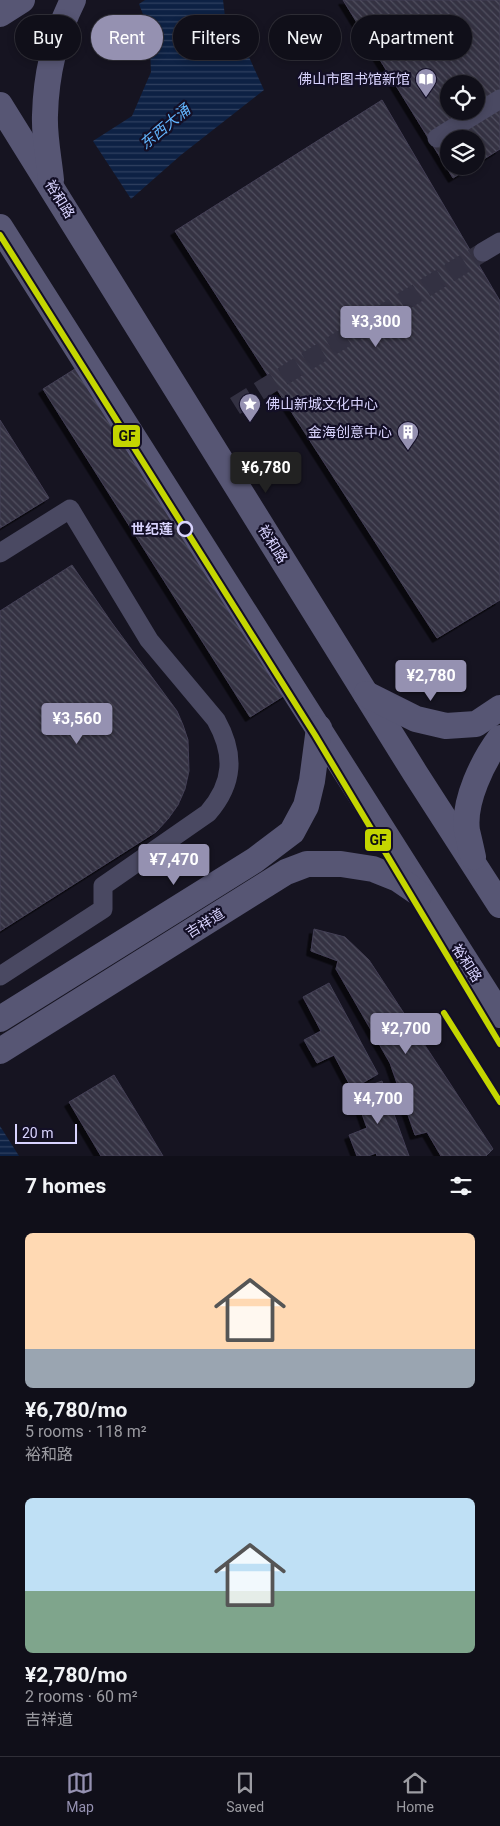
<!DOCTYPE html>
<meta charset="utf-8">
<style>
:root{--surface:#100f19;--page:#1e1d26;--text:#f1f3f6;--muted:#9c9ca2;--line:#302f38;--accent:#9591b1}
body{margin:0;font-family:Roboto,"Noto Sans SC",sans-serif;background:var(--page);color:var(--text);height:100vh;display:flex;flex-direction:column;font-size:19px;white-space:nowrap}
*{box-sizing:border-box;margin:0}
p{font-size:16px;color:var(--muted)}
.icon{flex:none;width:28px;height:28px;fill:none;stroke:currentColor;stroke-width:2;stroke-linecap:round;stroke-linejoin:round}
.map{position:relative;height:1156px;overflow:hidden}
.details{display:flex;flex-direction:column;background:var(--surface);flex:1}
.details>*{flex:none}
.banner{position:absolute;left:15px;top:15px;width:470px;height:45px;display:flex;gap:10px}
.buttons{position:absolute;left:440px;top:75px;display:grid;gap:10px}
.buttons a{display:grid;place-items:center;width:45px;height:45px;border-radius:50%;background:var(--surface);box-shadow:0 2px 8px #0003,0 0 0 1px var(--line);font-size:25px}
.scale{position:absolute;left:15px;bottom:12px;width:62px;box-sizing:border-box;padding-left:5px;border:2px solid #d9d4ff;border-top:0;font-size:14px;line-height:18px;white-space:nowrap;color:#d9d4ff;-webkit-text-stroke:4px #130f26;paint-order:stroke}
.price{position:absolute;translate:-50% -42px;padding:0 11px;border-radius:5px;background:var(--accent);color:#fff;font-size:16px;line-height:32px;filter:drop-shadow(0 1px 2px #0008)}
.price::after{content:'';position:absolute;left:50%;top:30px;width:15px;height:11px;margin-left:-8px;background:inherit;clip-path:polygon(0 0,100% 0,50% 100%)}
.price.active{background:#222;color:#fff}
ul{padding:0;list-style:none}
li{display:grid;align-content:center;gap:10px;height:265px;padding:0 25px}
li span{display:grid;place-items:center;height:155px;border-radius:8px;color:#555}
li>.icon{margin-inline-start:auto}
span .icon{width:90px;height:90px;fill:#fffc;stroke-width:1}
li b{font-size:21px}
h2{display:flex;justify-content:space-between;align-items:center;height:60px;padding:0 25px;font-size:21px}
.pill{padding:0 18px;border-radius:22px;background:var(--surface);box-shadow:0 2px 8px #0003,0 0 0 1px var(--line);font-size:18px;line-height:45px}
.pill.active{background:var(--accent);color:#fff}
.dock{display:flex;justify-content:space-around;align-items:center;height:70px;border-top:1px solid var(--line);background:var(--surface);font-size:14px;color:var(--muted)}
.dock a{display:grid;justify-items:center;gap:2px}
.dock .active{color:var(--accent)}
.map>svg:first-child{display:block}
</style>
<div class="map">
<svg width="500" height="1156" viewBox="0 0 500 1156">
<defs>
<pattern id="water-rules" width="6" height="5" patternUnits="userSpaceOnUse" patternTransform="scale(1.25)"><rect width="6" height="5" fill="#0d2144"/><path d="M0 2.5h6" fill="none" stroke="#304060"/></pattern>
<pattern id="building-back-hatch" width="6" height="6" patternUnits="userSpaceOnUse" patternTransform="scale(1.25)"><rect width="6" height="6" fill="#343243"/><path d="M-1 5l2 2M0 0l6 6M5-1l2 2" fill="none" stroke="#514f5f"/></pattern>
<filter id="shadow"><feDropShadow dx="-4.5" dy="4.5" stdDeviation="0" flood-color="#0009"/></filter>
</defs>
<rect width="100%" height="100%" fill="#161421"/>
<!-- water -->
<g fill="url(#water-rules)">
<polygon points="145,0 223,0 226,25 249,57 264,90 181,155 131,199 93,141 132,116 151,72 149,30 139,4"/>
<polygon points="0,1126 19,1156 0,1156"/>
</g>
<!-- building -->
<g fill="url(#building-back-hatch)" stroke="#433f54" fill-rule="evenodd" filter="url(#shadow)">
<path d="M 343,0 L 500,0 L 500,149 L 476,164 L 476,139 L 449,139 L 449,166 L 472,166 L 453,178 ZM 449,84 L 476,84 L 476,111 L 449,111 Z"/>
<polygon points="382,100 500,301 500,600 437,638 175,231"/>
<polygon points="86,362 293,690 250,717 43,389"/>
<polygon points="0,420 49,498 0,528"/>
<polygon points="72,565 112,623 177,711 183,725 188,740 189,771 185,789 178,805 168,819 156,832 0,931 0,611"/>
<polygon points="314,929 345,937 369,960 493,1149 486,1156 441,1156 427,1132 415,1135 390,1063 336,969 338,961 311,951"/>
<polygon points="329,983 378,1074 352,1089 334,1055 317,1063 304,1040 321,1031 303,997"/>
<polygon points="114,1075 163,1156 101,1156 69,1102"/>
<polygon points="382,1081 409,1156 377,1156 376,1153 368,1156 357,1156 349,1135 367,1128 354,1091"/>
</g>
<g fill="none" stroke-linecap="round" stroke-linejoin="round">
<!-- street-tunnel -->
<polyline stroke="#333142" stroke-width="19" stroke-dasharray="19 9" stroke-linecap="butt" points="235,406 483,252"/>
<!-- street -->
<g stroke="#4a4962" stroke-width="19">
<polyline points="437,138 500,99"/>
<polyline points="483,252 500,242"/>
<path d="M 0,553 L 70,509 L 149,640 L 216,720 C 235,754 234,783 208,813 L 103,886 L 103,909 L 0,976"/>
</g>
<!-- secondary -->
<g stroke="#575674" stroke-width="26">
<polyline points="0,14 22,0"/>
<polyline points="0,105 415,773 500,905"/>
<path d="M 51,180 C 49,159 44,136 45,115 C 46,75 55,36 73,0"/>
<polyline points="0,227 500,1015"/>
<polyline points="366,694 416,719 446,726 476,724 500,708"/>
<path d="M 473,857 C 471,848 469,839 467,831 C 463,801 483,761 500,738"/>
<polyline points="0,1019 255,860 292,832 306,806 312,781 319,728"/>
<polyline points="0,1051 286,872 307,864 341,864 373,869 398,879 420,894"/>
</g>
<!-- metro-1 casing -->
<g stroke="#130f26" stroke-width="10">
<g id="metro-1">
<polyline points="0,235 315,735 500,1044"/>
<polyline points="444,1013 500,1102"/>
</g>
</g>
<!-- metro-1 -->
<use href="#metro-1" stroke="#c4d600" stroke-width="6"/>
</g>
<!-- icons -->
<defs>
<g id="library-pin" transform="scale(1.125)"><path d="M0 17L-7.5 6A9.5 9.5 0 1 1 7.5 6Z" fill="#9591b1" stroke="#130f26"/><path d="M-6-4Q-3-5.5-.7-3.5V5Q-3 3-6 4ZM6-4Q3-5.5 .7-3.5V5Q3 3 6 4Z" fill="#fff"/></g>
<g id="sight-pin" transform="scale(1.125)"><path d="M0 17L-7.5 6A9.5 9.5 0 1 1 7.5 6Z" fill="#9591b1" stroke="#130f26"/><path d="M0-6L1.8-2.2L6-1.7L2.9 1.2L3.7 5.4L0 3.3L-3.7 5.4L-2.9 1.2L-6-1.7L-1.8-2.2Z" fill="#fff"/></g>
<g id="building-pin" transform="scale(1.125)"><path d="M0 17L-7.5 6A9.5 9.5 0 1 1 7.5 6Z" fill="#9591b1" stroke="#130f26"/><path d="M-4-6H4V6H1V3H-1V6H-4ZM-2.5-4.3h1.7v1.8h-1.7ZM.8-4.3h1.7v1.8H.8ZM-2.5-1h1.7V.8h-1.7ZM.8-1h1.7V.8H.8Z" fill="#fff"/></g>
</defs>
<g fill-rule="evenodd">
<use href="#library-pin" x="426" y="79"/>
<use href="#sight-pin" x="250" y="404"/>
<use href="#building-pin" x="408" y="432"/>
</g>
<!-- markers -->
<circle fill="#130f26" stroke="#d9d4ff" stroke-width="2.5" cx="185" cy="529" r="7"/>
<g text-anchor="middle" stroke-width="4.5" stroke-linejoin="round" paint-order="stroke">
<!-- poi labels -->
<g font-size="14" fill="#d9d4ff" stroke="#130f26" text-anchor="end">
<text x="410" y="84">佛山市图书馆新馆</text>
<text x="266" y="409" text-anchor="start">佛山新城文化中心</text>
<text x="392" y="437">金海创意中心</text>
</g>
<!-- street labels -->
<g font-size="14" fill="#d9d4ff" stroke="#130f26">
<text transform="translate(60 199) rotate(58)" y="5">裕和路</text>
<text transform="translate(273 544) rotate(58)" y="5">裕和路</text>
<text transform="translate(205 923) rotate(-32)" y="5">吉祥道</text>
<text transform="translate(467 963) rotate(57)" y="5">裕和路</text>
</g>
<!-- stop labels -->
<g font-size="14" font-weight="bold" fill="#d9d4ff" stroke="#130f26" text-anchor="end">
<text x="173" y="534">世纪莲</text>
</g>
<!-- water labels -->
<g font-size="15" font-style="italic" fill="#62b6ff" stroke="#130f26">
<text transform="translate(165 127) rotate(-40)" y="5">东西大涌</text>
</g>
</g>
<g stroke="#130f26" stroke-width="2">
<rect x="112" y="424" width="29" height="24" rx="5" fill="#c4d600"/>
<rect x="364" y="828" width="28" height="24" rx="5" fill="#c4d600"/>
</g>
<g font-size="14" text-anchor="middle" font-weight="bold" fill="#111">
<text x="127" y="441">GF</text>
<text x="378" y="845">GF</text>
</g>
</svg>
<div class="buttons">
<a><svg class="icon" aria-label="locate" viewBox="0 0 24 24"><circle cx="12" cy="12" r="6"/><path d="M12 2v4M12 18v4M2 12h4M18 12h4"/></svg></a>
<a><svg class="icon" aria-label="layers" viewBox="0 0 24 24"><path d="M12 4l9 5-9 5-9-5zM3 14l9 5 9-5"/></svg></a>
</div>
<div class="scale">20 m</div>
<b class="price" style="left:376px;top:348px">¥3,300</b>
<b class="price active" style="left:266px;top:494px">¥6,780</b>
<b class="price" style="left:431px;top:702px">¥2,780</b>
<b class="price" style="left:77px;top:745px">¥3,560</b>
<b class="price" style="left:174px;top:886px">¥7,470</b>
<b class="price" style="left:406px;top:1055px">¥2,700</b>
<b class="price" style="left:378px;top:1125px">¥4,700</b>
<div class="banner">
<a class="pill">Buy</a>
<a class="pill active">Rent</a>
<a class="pill">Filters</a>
<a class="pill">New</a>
<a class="pill">Apartment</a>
</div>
</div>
<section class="details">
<h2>7 homes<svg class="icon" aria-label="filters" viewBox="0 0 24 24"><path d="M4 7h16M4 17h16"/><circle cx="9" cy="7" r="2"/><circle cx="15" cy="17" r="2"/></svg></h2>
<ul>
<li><span style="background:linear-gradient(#ffd9b3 75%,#9aa5b1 0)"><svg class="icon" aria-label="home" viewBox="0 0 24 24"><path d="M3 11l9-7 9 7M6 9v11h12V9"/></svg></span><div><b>¥6,780/mo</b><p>5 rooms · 118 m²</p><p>裕和路</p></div></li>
<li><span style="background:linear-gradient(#bfe0f5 60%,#7fa58c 0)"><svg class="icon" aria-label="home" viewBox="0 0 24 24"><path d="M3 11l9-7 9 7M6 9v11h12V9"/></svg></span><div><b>¥2,780/mo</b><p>2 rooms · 60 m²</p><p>吉祥道</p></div></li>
</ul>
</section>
<nav class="dock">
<a class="active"><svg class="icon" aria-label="map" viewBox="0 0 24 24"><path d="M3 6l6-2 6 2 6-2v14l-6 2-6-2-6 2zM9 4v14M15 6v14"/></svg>Map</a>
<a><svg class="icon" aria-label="saved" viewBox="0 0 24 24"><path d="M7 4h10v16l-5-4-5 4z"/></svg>Saved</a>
<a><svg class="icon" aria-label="home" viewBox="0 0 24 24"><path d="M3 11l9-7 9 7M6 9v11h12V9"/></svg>Home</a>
</nav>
